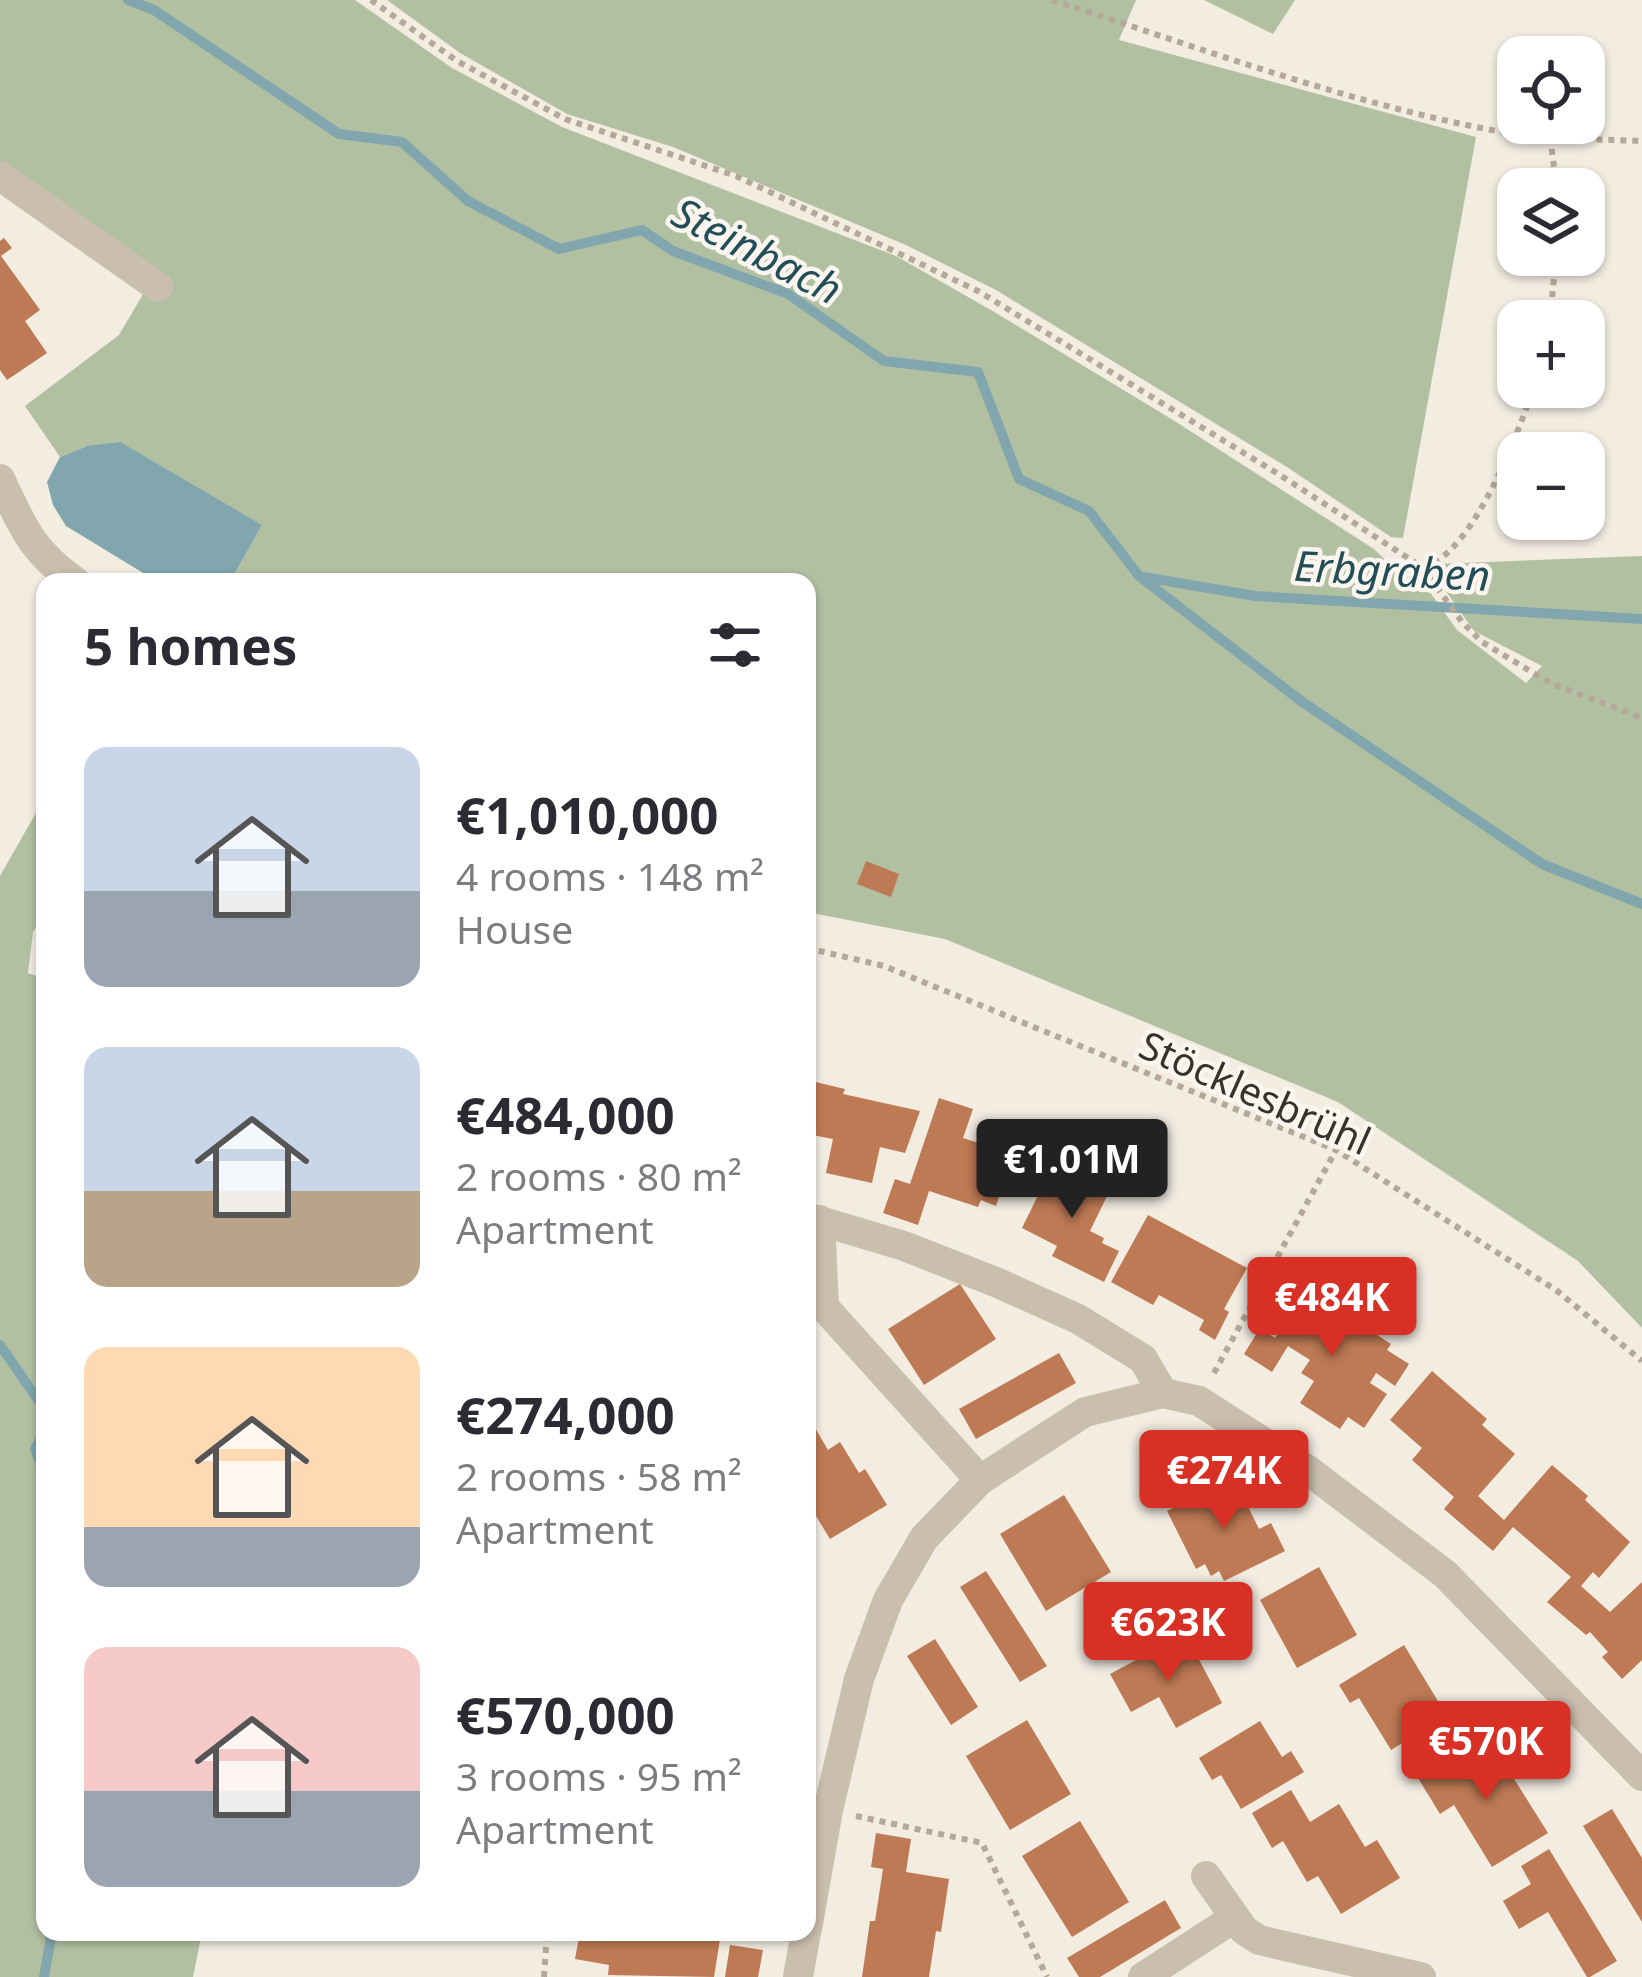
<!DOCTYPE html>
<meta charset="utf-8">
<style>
:root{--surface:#fff;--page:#f7f7f7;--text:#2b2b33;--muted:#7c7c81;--accent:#d93025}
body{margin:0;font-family:"Noto Sans",sans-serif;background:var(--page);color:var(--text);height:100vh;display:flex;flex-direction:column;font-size:45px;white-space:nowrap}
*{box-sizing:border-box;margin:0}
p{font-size:39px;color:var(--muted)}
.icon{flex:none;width:66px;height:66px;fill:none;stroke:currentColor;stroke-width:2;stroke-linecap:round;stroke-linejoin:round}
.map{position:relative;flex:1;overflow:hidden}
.details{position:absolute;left:36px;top:573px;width:780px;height:1368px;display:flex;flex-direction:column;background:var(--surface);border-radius:24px;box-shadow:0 3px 9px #0004}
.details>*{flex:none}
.controls{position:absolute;left:1497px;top:36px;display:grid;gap:24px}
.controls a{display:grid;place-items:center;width:108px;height:108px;border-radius:24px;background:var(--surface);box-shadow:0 3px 9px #0004;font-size:60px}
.price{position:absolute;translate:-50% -102px;padding:0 27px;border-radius:12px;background:var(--accent);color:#fff;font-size:39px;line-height:78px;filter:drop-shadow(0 3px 6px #0008)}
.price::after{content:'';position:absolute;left:50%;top:72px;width:36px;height:27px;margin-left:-18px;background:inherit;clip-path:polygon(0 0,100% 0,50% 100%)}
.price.selected{background:#222;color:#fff}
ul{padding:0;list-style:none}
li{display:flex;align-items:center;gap:36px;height:300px;padding:0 48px}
li span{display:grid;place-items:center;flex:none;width:336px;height:240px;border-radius:24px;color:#555}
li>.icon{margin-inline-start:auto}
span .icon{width:144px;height:144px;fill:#fffc;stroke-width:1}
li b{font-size:51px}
h2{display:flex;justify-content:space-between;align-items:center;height:144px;padding:0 48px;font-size:51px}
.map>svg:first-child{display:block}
</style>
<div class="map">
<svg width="1642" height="1977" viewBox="0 0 1642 1977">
<rect width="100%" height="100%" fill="#f2ece1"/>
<!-- green -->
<g fill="#b2c0a2">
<polygon points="0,0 355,0 452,68 562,127 896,256 991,310 1173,420 1374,549 1398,572 1427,588 1457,630 1526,683 1542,666 1474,631 1440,583 1437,564 1642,556 1642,1328 1578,1261 1338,1102 945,939 807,912 807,582 230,582 262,525 87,446 60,457 25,406 119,335 156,272 0,165"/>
<polygon points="387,0 1136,0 1119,40 1476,137 1403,538 1391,537 1287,467 996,290 906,245 673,147 567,114 460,53"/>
<polygon points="1204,0 1295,0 1273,34"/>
<polygon points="45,797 45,912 33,932 28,973 45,979 45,1932 202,1932 193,1977 0,1977 0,876"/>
</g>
<!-- water -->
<polygon fill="#82a6ad" points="120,442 262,525 230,582 158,582 66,526 53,505 47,482 60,457 87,446"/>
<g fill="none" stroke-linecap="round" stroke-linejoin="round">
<!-- stream -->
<g stroke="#82a6ad" stroke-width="10">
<polyline points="128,0 154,10 339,134 402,142 468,201 559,249 642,230 673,251 788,294 884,361 978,372 1019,479 1089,511 1139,576 1301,701 1542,864 1642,904"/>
<polyline points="1144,577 1255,596 1642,619"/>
<polyline points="0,1345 45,1410"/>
<polyline points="45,1430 35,1449 45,1475"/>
<polyline points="44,1977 52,1932"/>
</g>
</g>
<!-- building -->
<g fill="#be7a54">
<polygon points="4,238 12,248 1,256 40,310 25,321 47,353 7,380 0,370 0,241"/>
<polygon points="866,861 899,874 891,897 857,884"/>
<polygon points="807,1080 845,1089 843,1094 920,1111 905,1153 880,1147 872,1183 826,1173 833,1139 807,1134"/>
<polygon points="939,1098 973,1109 963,1138 1019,1156 1009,1186 1003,1185 996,1206 981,1200 978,1207 929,1191 918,1225 883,1213 895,1179 910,1184"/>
<polygon points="1054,1163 1110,1190 1090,1231 1104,1238 1102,1243 1119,1251 1104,1282 1052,1256 1057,1246 1022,1228"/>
<polygon points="1148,1215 1247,1268 1224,1309 1229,1312 1215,1340 1199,1330 1204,1320 1159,1295 1153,1305 1111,1282"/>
<polygon points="1311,1283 1333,1297 1329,1304 1391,1344 1387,1350 1409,1364 1395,1386 1376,1373 1370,1383 1387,1394 1364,1428 1348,1417 1340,1429 1300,1403 1314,1381 1301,1373 1310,1360 1288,1346 1272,1372 1244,1354 1260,1328 1275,1338"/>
<polygon points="960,1284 996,1339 924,1385 888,1329"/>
<polygon points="1059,1353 1076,1383 976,1439 959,1409"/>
<polygon points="1432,1371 1487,1419 1482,1425 1515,1454 1478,1496 1492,1509 1504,1520 1552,1465 1588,1496 1585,1500 1630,1542 1599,1578 1593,1572 1581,1586 1610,1612 1642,1582 1642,1660 1622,1679 1602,1657 1608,1652 1590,1632 1586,1635 1547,1602 1571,1577 1513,1527 1493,1551 1444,1509 1454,1497 1412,1460 1422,1448 1390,1420"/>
<polygon points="807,1414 828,1450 840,1442 859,1473 865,1469 887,1505 830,1539 811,1508 807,1510"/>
<polygon points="1234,1478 1259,1529 1271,1523 1285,1551 1224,1581 1219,1571 1211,1576 1205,1564 1196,1569 1167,1511"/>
<polygon points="1064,1495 1111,1572 1046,1611 1000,1534"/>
<polygon points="1319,1567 1357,1635 1297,1668 1260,1600"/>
<polygon points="986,1571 1047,1666 1020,1682 960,1587"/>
<polygon points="935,1639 978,1707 951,1725 907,1656"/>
<polygon points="1175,1639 1187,1659 1196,1654 1222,1703 1176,1728 1159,1697 1131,1712 1110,1674"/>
<polygon points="1404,1645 1450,1721 1423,1737 1420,1732 1391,1750 1359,1698 1350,1703 1339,1685"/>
<polygon points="1027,1720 1071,1794 1010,1830 966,1756"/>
<polygon points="1260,1721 1282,1757 1291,1751 1304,1772 1241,1809 1221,1775 1212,1780 1199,1758"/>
<polygon points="1491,1742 1548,1833 1492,1867 1454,1805 1440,1814 1418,1778 1450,1758 1454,1764"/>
<polygon points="1291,1790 1310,1822 1339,1804 1365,1847 1377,1840 1400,1878 1341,1914 1318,1876 1307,1882 1283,1841 1272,1848 1252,1813"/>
<polygon points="1612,1809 1642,1858 1642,1922 1583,1826"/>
<polygon points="1080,1821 1129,1902 1072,1937 1022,1856"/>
<polygon points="876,1833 911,1839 906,1872 949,1879 941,1932 936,1931 929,1977 862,1977 870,1921 875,1921 883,1869 871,1867"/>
<polygon points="1549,1849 1617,1961 1590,1977 1587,1977 1548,1912 1519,1929 1503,1901 1531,1884 1521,1866"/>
<polygon points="1165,1900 1181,1928 1100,1977 1079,1977 1067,1958"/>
<polygon points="580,1932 721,1933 714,1977 608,1975 609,1965 575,1959"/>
<polygon points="730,1945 763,1950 758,1977 725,1977"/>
</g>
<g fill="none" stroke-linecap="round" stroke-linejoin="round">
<!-- path -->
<g stroke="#b5a898" stroke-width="6" stroke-dasharray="6 6" stroke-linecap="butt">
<polyline points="371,0 457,61 565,119 736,176 978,291 1280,475 1422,567 1462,622 1482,642 1550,683 1642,718"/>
<path d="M 1052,0 C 1195,46 1338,100 1486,129 C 1537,139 1590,139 1642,141"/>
<polyline points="1550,137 1557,189"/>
<polyline points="1550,321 1556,255"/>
<path d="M 1423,567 C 1473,555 1518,433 1534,387"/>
<polyline points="807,948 884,966 1336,1150 1556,1290 1642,1361"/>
<polyline points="1214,1373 1336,1150"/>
<polyline points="856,1816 982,1843 1047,1977"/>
<polyline points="544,1977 547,1932"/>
</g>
<!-- minor -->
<g stroke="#cabead" stroke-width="30">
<polyline points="0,176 158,287"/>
<path d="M 0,479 C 23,527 31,551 76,582"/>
<polyline points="807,1217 904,1246 998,1283 1078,1319 1143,1359 1163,1393 1199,1401 1309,1471 1445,1574 1642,1776"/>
<polyline points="820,1220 824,1307 980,1480"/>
<polyline points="1206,1876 1244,1930 1259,1940 1421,1977"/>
<polyline points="807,1929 828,1810 859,1679 888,1600 924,1538 980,1480 1085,1412 1163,1393"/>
<polyline points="798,1977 806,1932"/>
<polyline points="1143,1977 1234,1918"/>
</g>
</g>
<g text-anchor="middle" stroke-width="9" stroke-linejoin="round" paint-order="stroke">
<!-- street labels -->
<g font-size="39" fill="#39312b" stroke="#faf5ee">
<text transform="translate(1255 1093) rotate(24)" y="14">Stöcklesbrühl</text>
</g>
<!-- water labels -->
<g font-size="42" font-style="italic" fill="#234e58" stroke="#faf5ee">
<text transform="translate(757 251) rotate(27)" y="15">Steinbach</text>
<text transform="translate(1392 571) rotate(3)" y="15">Erbgraben</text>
</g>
</g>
</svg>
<div class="controls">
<a><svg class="icon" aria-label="locate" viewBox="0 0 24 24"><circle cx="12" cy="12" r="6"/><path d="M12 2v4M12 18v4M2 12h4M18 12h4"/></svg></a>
<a><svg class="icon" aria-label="layers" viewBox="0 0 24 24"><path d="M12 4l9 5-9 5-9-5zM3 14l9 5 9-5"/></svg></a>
<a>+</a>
<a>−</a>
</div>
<b class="price selected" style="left:1072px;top:1221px">€1.01M</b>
<b class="price" style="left:1332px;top:1359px">€484K</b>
<b class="price" style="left:1224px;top:1532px">€274K</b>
<b class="price" style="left:1168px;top:1684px">€623K</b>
<b class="price" style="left:1486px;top:1803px">€570K</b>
<section class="details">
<h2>5 homes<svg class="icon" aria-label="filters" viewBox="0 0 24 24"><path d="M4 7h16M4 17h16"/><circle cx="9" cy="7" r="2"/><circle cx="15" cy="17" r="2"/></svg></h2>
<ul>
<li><span style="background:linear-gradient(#c9d6e8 60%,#9aa5b1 0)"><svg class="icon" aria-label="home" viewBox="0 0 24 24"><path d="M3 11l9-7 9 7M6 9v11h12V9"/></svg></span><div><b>€1,010,000</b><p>4 rooms · 148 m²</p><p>House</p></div></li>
<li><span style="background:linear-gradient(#c9d6e8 60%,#b9a48a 0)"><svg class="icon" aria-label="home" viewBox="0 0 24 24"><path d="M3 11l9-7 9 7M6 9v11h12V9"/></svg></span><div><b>€484,000</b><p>2 rooms · 80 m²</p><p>Apartment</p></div></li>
<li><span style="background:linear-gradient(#ffd9b3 75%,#9aa5b1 0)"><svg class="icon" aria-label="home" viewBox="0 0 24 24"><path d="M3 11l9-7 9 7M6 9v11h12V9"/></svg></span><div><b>€274,000</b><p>2 rooms · 58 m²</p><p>Apartment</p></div></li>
<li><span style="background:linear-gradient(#f6c9c9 60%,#9aa5b1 0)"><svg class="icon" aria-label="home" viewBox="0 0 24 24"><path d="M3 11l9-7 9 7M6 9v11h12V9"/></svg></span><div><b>€570,000</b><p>3 rooms · 95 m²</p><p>Apartment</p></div></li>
</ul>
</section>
</div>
